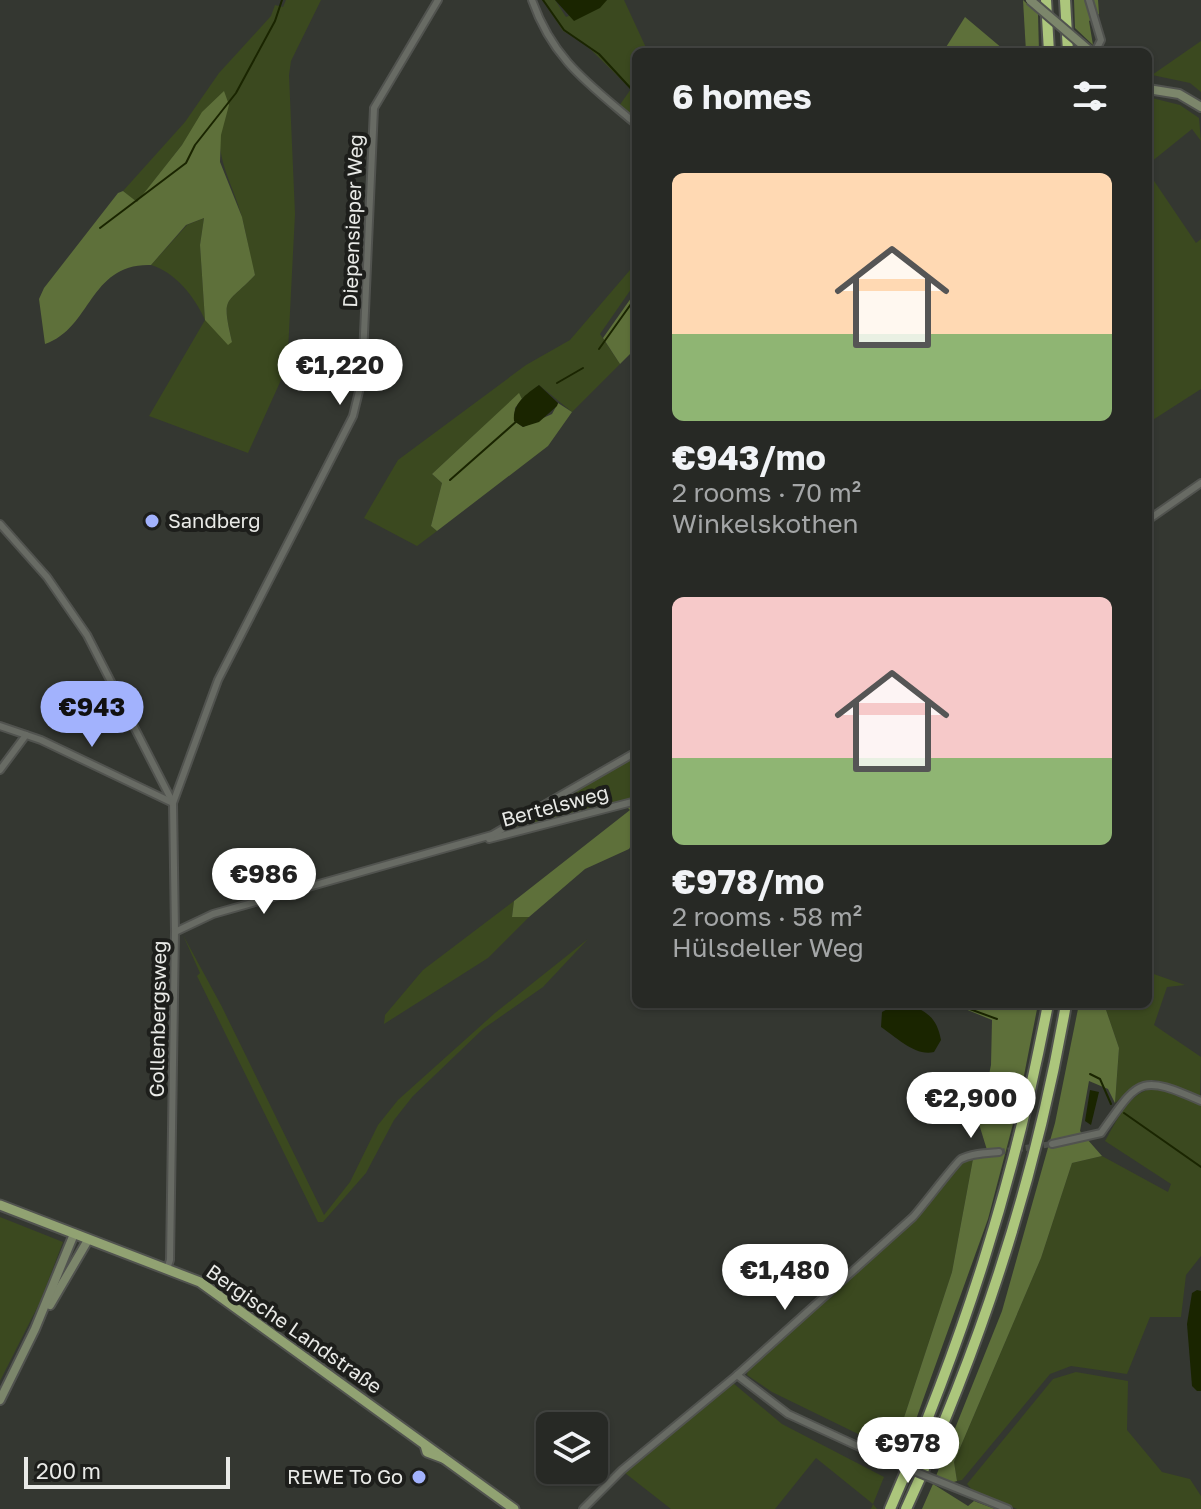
<!DOCTYPE html>
<meta charset="utf-8">
<style>
:root{--surface:#272925;--page:#333532;--text:#f1f3f6;--muted:#a4a6a7;--line:#434542;--accent:#a2b2fd}
body{margin:0;font-family:"Golos Text",sans-serif;background:var(--page);color:var(--text);height:100vh;display:flex;flex-direction:column;font-size:30px;white-space:nowrap}
*{box-sizing:border-box;margin:0}
p{font-size:26px;color:var(--muted)}
.icon{flex:none;width:44px;height:44px;fill:none;stroke:currentColor;stroke-width:2;stroke-linecap:round;stroke-linejoin:round}
.map{position:relative;flex:1;overflow:hidden}
.side{position:absolute;left:632px;top:48px;width:520px;height:960px;display:flex;flex-direction:column;background:var(--surface);border-radius:12px;box-shadow:0 2px 6px #0004,0 0 0 2px var(--line)}
.side>*{flex:none}
.controls{position:absolute;left:536px;top:1412px;display:grid;gap:16px}
.controls a{display:grid;place-items:center;width:72px;height:72px;border-radius:12px;background:var(--surface);box-shadow:0 2px 6px #0004,0 0 0 2px var(--line);font-size:40px}
.scale{position:absolute;left:24px;bottom:20px;width:206px;box-sizing:border-box;padding-left:8px;border:4px solid #e9eae7;border-top:0;font-size:22px;line-height:28px;white-space:nowrap;color:#e9eae7;-webkit-text-stroke:6px #1d1e1b;paint-order:stroke}
.price{position:absolute;translate:-50% -68px;padding:0 18px;border-radius:28px;background:#fff;color:#222;font-size:26px;line-height:52px;filter:drop-shadow(0 2px 4px #0008)}
.price::after{content:'';position:absolute;left:50%;top:48px;width:24px;height:18px;margin-left:-12px;background:inherit;clip-path:polygon(0 0,100% 0,50% 100%)}
.price.on{background:var(--accent);color:#111}
ul{padding:0;list-style:none}
li{display:grid;align-content:center;gap:16px;height:424px;padding:0 40px}
li span{display:grid;place-items:center;height:248px;border-radius:12px;color:#555}
li>.icon{margin-inline-start:auto}
span .icon{width:144px;height:144px;fill:#fffc;stroke-width:1}
li b{font-size:34px}
h2{display:flex;justify-content:space-between;align-items:center;height:96px;padding:0 40px;font-size:34px}
.map>svg:first-child{display:block}
</style>
<div class="map">
<svg width="1201" height="1509" viewBox="0 0 1201 1509">
<rect width="100%" height="100%" fill="#343731"/>
<!-- green -->
<g fill="#3b491f">
<path d="M 286,0 L 321,0 L 291,61 L 289,75 L 295,214 L 288,351 L 281,380 L 248,453 L 149,416 L 205,320 C 195,297 175,272 151,265 L 187,225 L 204,218 L 200,245 L 205,319 L 232,342 C 221,294 226,306 255,275 C 249,255 247,234 241,214 C 230,175 207,147 229,105 L 182,145 L 137,203 L 123,191 L 185,122 L 219,73 L 271,16 L 275,5 L 283,7 Z"/>
<polygon points="543,0 555,0 566,17 607,0 624,0 648,52 636,52 636,117 619,106 631,89 583,42 563,31"/>
<polygon points="1201,41 1201,92 1190,83 1152,75"/>
<polygon points="1148,97 1180,105 1199,118 1201,141 1192,129 1151,162"/>
<polygon points="1148,172 1196,243 1201,239 1201,389 1148,423"/>
<polygon points="636,263 636,282 600,334 620,364 572,412 539,385 522,399 519,394 432,474 442,483 431,526 437,531 417,546 364,518 398,460 526,365 570,340"/>
<polygon points="636,754 636,799 495,836"/>
<polygon points="514,901 512,917 529,917 488,958 384,1024 385,1015 423,970"/>
<polygon points="183,935 222,1007 324,1215 350,1182 378,1125 398,1100 495,1013 588,939 543,987 483,1029 413,1096 394,1120 366,1173 323,1222 318,1222 197,976 200,973"/>
<polygon points="1148,972 1185,985 1167,987 1154,1025 1201,1057 1200,1097 1155,1080 1137,1084 1115,1103 1119,1048 1104,1004 1148,1004"/>
<path d="M 1160,1087 L 1201,1104 L 1201,1256 L 1186,1275 L 1181,1317 L 1150,1317 L 1127,1374 L 1071,1366 L 1050,1374 L 962,1480 L 957,1481 L 954,1462 L 1041,1258 L 1072,1163 L 1102,1156 L 1168,1192 L 1171,1184 L 1105,1141 C 1119,1117 1130,1089 1160,1087 Z"/>
<polygon points="973,1159 952,1272 893,1451 772,1392 747,1375 748,1369 916,1218 959,1164"/>
<polygon points="0,1217 63,1242 40,1302 0,1381"/>
<polygon points="1076,1372 1128,1381 1127,1430 1162,1472 1190,1479 1201,1496 1201,1509 1017,1509 974,1492 967,1484 1053,1379"/>
<polygon points="733,1383 782,1424 884,1477 873,1504 877,1509 871,1509 873,1504 816,1458 775,1509 671,1509 625,1473"/>
</g>
<!-- forest -->
<g fill="#5e703a">
<polygon points="1023,0 1038,14 1039,52 1026,52"/>
<polygon points="1074,0 1098,0 1099,14 1089,21 1093,45 1075,28"/>
<polygon points="965,17 1003,49 1003,52 943,52"/>
<path d="M 224,91 L 229,105 L 221,135 L 220,162 L 242,217 L 255,275 C 226,306 221,294 232,342 L 228,345 L 205,320 L 200,245 L 204,218 L 186,225 L 151,265 C 89,263 92,328 45,344 L 39,299 L 44,288 L 118,193 L 123,191 L 137,202 L 182,145 L 202,112 Z"/>
<polygon points="636,291 636,348 620,364 603,338"/>
<polygon points="519,393 522,399 515,408 514,421 523,427 552,414 558,403 572,412 548,446 437,531 431,526 442,483 432,474"/>
<polygon points="636,804 636,838 629,849 585,869 529,917 512,917 514,901 630,810 626,806"/>
<polygon points="953,1004 1038,1004 1019,1101 988,1219 900,1464 891,1457 952,1272 973,1159 999,1153 997,1148 987,1150 979,1124 991,1065 992,1020"/>
<polygon points="1079,1004 1104,1004 1119,1048 1115,1103 1108,1089 1089,1081 1080,1131 1102,1156 1072,1163 1041,1258 954,1462 957,1481 950,1483 936,1476 1002,1311 1055,1123"/>
<polygon points="933,1484 968,1506 974,1501 995,1509 922,1509"/>
</g>
<!-- water -->
<g fill="#1a2500">
<polygon points="555,0 607,0 600,8 574,21"/>
<path d="M 539,385 L 558,403 L 557,406 L 539,422 L 523,427 L 514,421 C 512,404 526,394 539,385 Z"/>
<path d="M 907,1004 C 927,1011 937,1018 941,1040 L 934,1052 C 916,1057 896,1037 881,1027 L 882,1012 L 893,1006 Z"/>
<polygon points="1090,1090 1099,1092 1091,1125 1085,1121"/>
<polygon points="1197,1290 1201,1291 1201,1391 1197,1391 1192,1386 1187,1324 1192,1293"/>
</g>
<g fill="none" stroke-linecap="round" stroke-linejoin="round">
<!-- stream -->
<g stroke="#1a2500" stroke-width="2">
<polyline points="543,0 564,30 599,54 636,94"/>
<polyline points="100,228 186,163 195,145 236,93 275,21 282,0"/>
<polyline points="599,349 636,297"/>
<polyline points="557,383 583,368"/>
<polyline points="450,480 518,420"/>
<polyline points="956,1004 997,1019"/>
<polyline points="1090,1074 1100,1079 1111,1104"/>
<polyline points="1124,1113 1201,1167"/>
</g>
<!-- street-tunnel -->
<polyline stroke="#4f524c" stroke-width="6" stroke-dasharray="6 3" stroke-linecap="butt" points="999,1152 1052,1144"/>
<!-- street casing -->
<g stroke="#51534f" stroke-width="10">
<g id="street">
<path d="M 532,0 C 553,60 589,84 636,124"/>
<polyline points="1089,0 1101,40 1095,52"/>
<polyline points="1148,520 1201,483"/>
<polyline points="0,524 47,577 87,635 173,803 175,932"/>
<polyline points="0,726 41,740 173,803"/>
<polyline points="0,770 26,735"/>
<polyline points="173,803 218,680 353,416 362,379 374,108 438,0"/>
<polyline points="489,839 636,801"/>
<path d="M 1052,1144 L 1101,1133 C 1139,1080 1138,1073 1201,1101"/>
<polyline points="167,1269 170,1260 175,932 213,914 492,835 636,752"/>
<polyline points="737,1375 788,1414 892,1462"/>
<polyline points="936,1480 1008,1509"/>
<path d="M 583,1509 L 622,1470 L 737,1375 L 913,1217 C 923,1206 956,1162 961,1159 C 972,1153 987,1153 999,1152"/>
</g>
</g>
<!-- secondary casing -->
<g stroke="#51534f" stroke-width="12">
<g id="secondary">
<polyline points="1148,89 1179,94 1201,107"/>
<polyline points="50,1305 88,1240"/>
<polyline points="0,1400 35,1329 74,1234"/>
</g>
</g>
<!-- primary casing -->
<g stroke="#51534f" stroke-width="13">
<g id="primary">
<polyline points="0,1205 200,1282 514,1509"/>
<polyline points="425,1445 427,1452 443,1458"/>
</g>
</g>
<!-- highway casing -->
<g stroke="#51534f" stroke-width="14">
<g id="highway">
<polyline points="1046,0 1049,52"/>
<polyline points="1065,0 1068,52"/>
<path d="M 890,1509 C 963,1341 1014,1184 1048,1004"/>
<path d="M 906,1509 C 980,1348 1036,1179 1066,1004"/>
</g>
</g>
<!-- street -->
<use href="#street" stroke="#686b64" stroke-width="6"/>
<!-- secondary -->
<use href="#secondary" stroke="#7c866b" stroke-width="8"/>
<!-- primary -->
<use href="#primary" stroke="#91a272" stroke-width="9"/>
<!-- highway -->
<use href="#highway" stroke="#acc67c" stroke-width="10"/>
<!-- street-bridge casing -->
<g stroke="#51534f" stroke-width="10" stroke-linecap="butt">
<polyline id="street-bridge" points="892,1462 936,1480"/>
</g>
<!-- secondary-bridge casing -->
<g stroke="#51534f" stroke-width="12" stroke-linecap="butt">
<polyline id="secondary-bridge" points="1030,0 1091,52"/>
</g>
<!-- street-bridge -->
<use href="#street-bridge" stroke="#686b64" stroke-width="6"/>
<!-- secondary-bridge -->
<use href="#secondary-bridge" stroke="#7c866b" stroke-width="8"/>
</g>
<!-- markers -->
<g fill="#a2b2fd" stroke="#1d1e1b" stroke-width="3">
<circle cx="152" cy="521" r="8"/>
<circle cx="419" cy="1477" r="8"/>
</g>
<g text-anchor="middle" stroke-width="8" stroke-linejoin="round" paint-order="stroke">
<!-- street labels -->
<g font-size="20" fill="#e9eae7" stroke="#1d1e1b">
<text transform="translate(353 221) rotate(-88)" y="7">Diepensieper Weg</text>
<text transform="translate(555 806) rotate(-15)" y="7">Bertelsweg</text>
<text transform="translate(158 1019) rotate(-89)" y="7">Gollenbergsweg</text>
<text transform="translate(294 1329) rotate(35)" y="7">Bergische Landstraße</text>
</g>
<!-- poi labels -->
<g font-size="20" fill="#e9eae7" stroke="#1d1e1b" text-anchor="start">
<text x="168" y="528">Sandberg</text>
<text x="403" y="1484" text-anchor="end">REWE To Go</text>
</g>
</g>
</svg>
<div class="controls">
<a><svg class="icon" aria-label="layers" viewBox="0 0 24 24"><path d="M12 4l9 5-9 5-9-5zM3 14l9 5 9-5"/></svg></a>
</div>
<div class="scale">200 m</div>
<b class="price" style="left:340px;top:407px">€1,220</b>
<b class="price on" style="left:92px;top:749px">€943</b>
<b class="price" style="left:264px;top:916px">€986</b>
<b class="price" style="left:971px;top:1140px">€2,900</b>
<b class="price" style="left:785px;top:1312px">€1,480</b>
<b class="price" style="left:908px;top:1485px">€978</b>
<section class="side">
<h2>6 homes<svg class="icon" aria-label="filters" viewBox="0 0 24 24"><path d="M4 7h16M4 17h16"/><circle cx="9" cy="7" r="2"/><circle cx="15" cy="17" r="2"/></svg></h2>
<ul>
<li><span style="background:linear-gradient(#ffd9b3 65%,#8fb573 0)"><svg class="icon" aria-label="home" viewBox="0 0 24 24"><path d="M3 11l9-7 9 7M6 9v11h12V9"/></svg></span><div><b>€943/mo</b><p>2 rooms · 70 m²</p><p>Winkelskothen</p></div></li>
<li><span style="background:linear-gradient(#f6c9c9 65%,#8fb573 0)"><svg class="icon" aria-label="home" viewBox="0 0 24 24"><path d="M3 11l9-7 9 7M6 9v11h12V9"/></svg></span><div><b>€978/mo</b><p>2 rooms · 58 m²</p><p>Hülsdeller Weg</p></div></li>
</ul>
</section>
</div>
